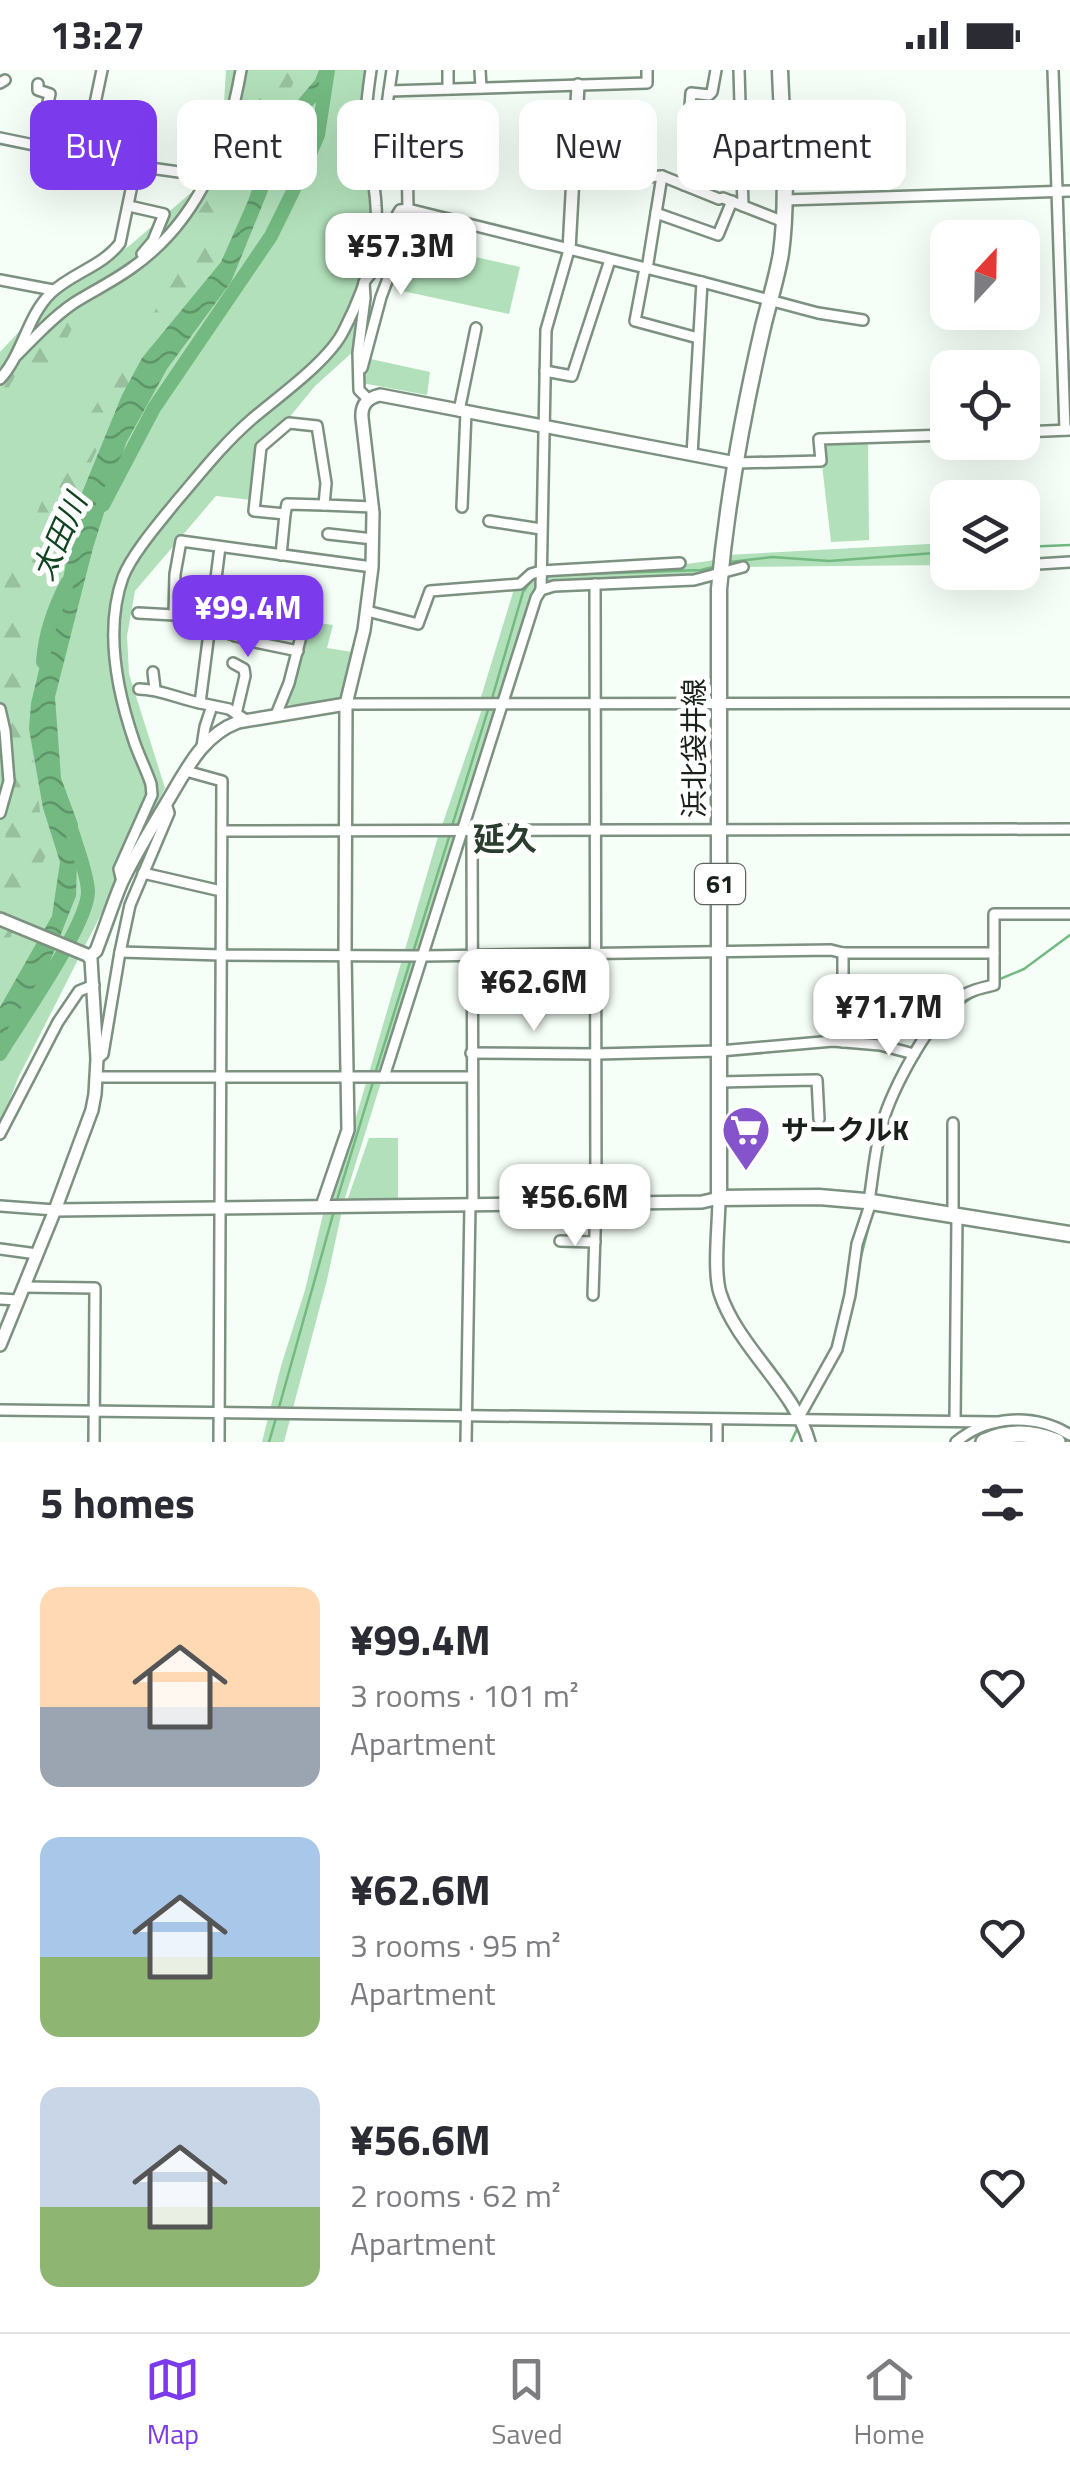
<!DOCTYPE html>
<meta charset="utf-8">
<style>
:root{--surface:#fff;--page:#f7f7f7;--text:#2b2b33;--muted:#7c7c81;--line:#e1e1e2;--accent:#7c3aed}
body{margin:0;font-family:"Titillium Web","Noto Sans JP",sans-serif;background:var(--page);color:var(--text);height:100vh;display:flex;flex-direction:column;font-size:38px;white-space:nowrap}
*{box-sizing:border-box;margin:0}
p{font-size:32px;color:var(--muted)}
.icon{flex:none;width:55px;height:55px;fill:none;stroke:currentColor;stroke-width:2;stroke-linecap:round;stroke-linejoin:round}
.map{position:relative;height:1372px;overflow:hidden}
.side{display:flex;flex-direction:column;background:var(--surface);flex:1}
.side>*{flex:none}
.top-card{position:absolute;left:30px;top:30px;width:1010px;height:90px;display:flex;gap:20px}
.needle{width:65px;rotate:22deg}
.buttons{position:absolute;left:930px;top:150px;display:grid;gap:20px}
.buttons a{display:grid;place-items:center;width:110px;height:110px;border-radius:20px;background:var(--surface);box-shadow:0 10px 40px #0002;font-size:50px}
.price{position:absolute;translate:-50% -85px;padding:0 22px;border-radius:20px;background:#fff;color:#222;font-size:32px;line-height:65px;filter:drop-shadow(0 2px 5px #0008)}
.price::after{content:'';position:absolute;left:50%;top:60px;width:30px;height:22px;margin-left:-15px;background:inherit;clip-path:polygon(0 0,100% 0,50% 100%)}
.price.selected{background:var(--accent);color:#fff}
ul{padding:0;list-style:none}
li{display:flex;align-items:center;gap:30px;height:250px;padding:0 40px}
li span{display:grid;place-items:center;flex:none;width:280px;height:200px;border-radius:20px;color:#555}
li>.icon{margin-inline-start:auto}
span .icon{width:120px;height:120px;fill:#fffc;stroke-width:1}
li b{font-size:42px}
h2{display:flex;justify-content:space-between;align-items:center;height:120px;padding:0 40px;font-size:42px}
.tag{padding:0 35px;border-radius:20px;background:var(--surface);box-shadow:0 10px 40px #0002;font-size:35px;line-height:90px}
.tag.selected{background:var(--accent);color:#fff}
.status{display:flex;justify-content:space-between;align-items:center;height:70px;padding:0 50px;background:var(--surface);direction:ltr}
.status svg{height:28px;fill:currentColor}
.dock{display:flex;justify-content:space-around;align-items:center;height:140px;border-top:2px solid var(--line);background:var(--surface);font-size:28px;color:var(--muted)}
.dock a{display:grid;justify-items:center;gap:5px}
.dock .selected{color:var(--accent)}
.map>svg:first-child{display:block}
</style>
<div class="status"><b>13:27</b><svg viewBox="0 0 49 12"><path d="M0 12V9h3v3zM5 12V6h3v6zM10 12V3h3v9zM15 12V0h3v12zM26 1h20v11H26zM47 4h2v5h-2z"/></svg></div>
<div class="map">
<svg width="1070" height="1372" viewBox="0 0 1070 1372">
<defs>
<pattern id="forest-firs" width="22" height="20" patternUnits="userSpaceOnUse" patternTransform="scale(2.5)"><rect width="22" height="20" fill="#b2e0ba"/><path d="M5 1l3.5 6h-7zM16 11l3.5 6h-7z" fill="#98c09f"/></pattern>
<pattern id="water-waves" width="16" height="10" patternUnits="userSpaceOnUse" patternTransform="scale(2.5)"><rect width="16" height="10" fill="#73b981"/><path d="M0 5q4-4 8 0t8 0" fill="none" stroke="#5e9669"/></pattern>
</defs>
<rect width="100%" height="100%" fill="#f5fff7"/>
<!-- grass -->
<g fill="#b2e0ba">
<polygon points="226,0 372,0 366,66 377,150 355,280 315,316 284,354 258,377 252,430 216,426 135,521 127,566 129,604 165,718 18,1008 0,1056 0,282 50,229 129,176 220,98"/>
<polygon points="409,172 520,197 509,244 398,220"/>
<polygon points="366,288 430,302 427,325 362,313"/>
<polygon points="868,368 869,470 831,472 819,369"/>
<polygon points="947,473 947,495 745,497 694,507 543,519 378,1022 344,1131 327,1210 284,1372 262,1372 281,1296 305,1220 325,1136 352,1061 437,770 481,642 481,627 515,516 531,504 687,494 715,490 727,485"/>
<polygon points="305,551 333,555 327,578 352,582 346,634 280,635"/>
<polygon points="369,1068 398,1068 398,1131 347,1131"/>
</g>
<!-- forest -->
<g fill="url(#forest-firs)">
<path d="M 248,0 L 297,0 C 286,40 255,114 224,142 C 214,150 199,153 187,158 L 228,101 L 237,69 Z"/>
<polygon points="210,161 219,175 219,190 138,294 45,489 21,546 29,659 46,785 0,891 0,783 4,775 12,724 0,610 3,520 57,397 200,169"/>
<polygon points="85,234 65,272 78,280 53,318 18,301 0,333 0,310 26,276"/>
</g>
<!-- water -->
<polygon fill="url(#water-waves)" points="319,0 335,0 320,27 286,68 266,126 231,212 167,299 126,373 93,478 55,627 61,708 78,754 76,826 47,899 0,988 0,937 52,846 60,792 43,738 29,659 31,633 45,575 59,530 77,435 122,325 142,288 221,192 248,131 268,72 286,44 315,10"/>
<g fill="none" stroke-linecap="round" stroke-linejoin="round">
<!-- stream -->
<g stroke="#73b981" stroke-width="2.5">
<polyline points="1022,477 1070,475"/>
<polyline points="730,492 772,487 829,491 948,482"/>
<polyline points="556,505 701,500 717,496"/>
<polyline points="491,632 523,522 532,509 538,507"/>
<polyline points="452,756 488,640"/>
<polyline points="1000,909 1024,899 1070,865"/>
<polyline points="916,991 931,966 951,942 977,924"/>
<polyline points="375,1004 450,764"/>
<polyline points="875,1118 885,1062"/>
<polyline points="336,1133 373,1012"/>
<polyline points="857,1202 873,1140"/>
<polyline points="278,1341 334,1141"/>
<polyline points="269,1372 276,1348"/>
<polyline points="791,1372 798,1357"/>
</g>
<!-- river -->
<g stroke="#73b981" stroke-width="14">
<polyline points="103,435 154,338 271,166 299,109 318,65 328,0"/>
<path d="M 43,592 C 45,563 54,539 67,513"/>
<path d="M 0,984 C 19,952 89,853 88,821 C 87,803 77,778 72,761"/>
</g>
<!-- minor casing -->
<g stroke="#7d9180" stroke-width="14">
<g id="minor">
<polyline points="448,0 448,19"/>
<polyline points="480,0 481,18"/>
<polyline points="739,0 743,136"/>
<polyline points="1053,0 1065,360"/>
<polyline points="0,13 5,10"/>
<polyline points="389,21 647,13 647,0"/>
<polyline points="0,68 136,96 186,103 192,100 228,41"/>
<polyline points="38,76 50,24 38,20 38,14"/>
<polyline points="84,86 102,0"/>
<polyline points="573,111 662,106 719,129 723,128 784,152"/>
<polyline points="684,115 691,23 709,25 712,22 716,0"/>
<polyline points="785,130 1070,121"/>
<polyline points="129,136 164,144 153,171 142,184"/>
<polyline points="656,143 718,165 732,131"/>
<polyline points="645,198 635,251 698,268"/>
<polyline points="647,199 662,106"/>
<polyline points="0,210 53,220"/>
<path d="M 17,285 C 35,267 52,248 74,233 C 93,221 114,211 133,197 C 198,151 228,76 241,0"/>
<polyline points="362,298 381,227 404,166 408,139 407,81 386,77 387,35 392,0"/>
<polyline points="545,301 572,306 610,190"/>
<path d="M 0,309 C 23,284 27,246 51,223 C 72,203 103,196 120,173 L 136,96"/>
<path d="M 368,329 L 359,320 L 358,283 L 365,228 L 364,212 C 374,201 382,187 387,173 C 392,161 393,150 400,140 L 408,139 L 702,212 L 818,243 L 863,250"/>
<polyline points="459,341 476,258"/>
<polyline points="1022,362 1070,360"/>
<polyline points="692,385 702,212"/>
<polyline points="736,393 821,391 819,369 948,365"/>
<polyline points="462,437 466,342"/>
<polyline points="285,444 287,434 324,435"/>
<polyline points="489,451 541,459"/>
<polyline points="328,464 373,469"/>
<polyline points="220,477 200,633 229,639 246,650"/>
<polyline points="281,485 285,444 254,441 261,377 289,353 317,356 326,413 324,435 373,437"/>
<polyline points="1022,495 1070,492"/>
<polyline points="541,520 546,260 569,180"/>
<polyline points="367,541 418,554 430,521 520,514 531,504 541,501 680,493"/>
<polyline points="138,543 174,545 175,504 181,471 372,497"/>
<polyline points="209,557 255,572 298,581"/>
<polyline points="235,566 238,532"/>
<polyline points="233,593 244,599 245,606 236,644"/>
<polyline points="153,602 155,619"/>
<path d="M 139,619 C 160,619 179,629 200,633"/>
<polyline points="346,634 1070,633"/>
<polyline points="0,639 5,661 9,711 0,743"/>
<polyline points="276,645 289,613 307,543"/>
<polyline points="202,676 205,657 212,636"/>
<polyline points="186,701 222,711 219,1372"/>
<polyline points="472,760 473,1134"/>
<polyline points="222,761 1070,759"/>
<polyline points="143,803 221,821"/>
<path d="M 122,812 L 119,799 L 152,725 L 151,714 C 146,699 139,686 134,671 C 117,621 104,560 123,507 C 132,484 159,453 175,433 C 200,404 223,374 252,349 C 279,326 329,291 344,260 C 363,223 379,178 376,136 C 375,110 367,86 366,61 C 365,41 368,20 371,0"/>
<polyline points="120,882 221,885 423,886 831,880 843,883 994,883"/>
<polyline points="843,972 843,883"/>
<polyline points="471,983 596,984 720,981 833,971 880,975 914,984"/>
<polyline points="97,989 103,984 120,882 130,835 169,743 166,734"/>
<polyline points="97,1007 471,1007"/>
<polyline points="384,1007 536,528 541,520 554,516 694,510 743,497"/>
<polyline points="719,1012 817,1010 819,1049"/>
<polyline points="953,1053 953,1145"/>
<polyline points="0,1064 58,952 79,921 94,915"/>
<path d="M 869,1131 C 873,1106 875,1079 882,1054 C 892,1020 928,950 958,929 C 968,921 981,918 994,915 L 994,844 L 1070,844"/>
<polyline points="0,1136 55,1140"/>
<polyline points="560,1171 595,1172"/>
<polyline points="0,1179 37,1184"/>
<polyline points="23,1217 95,1218 94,1372"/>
<polyline points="593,1225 596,1133 595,514"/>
<polyline points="0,1229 18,1230"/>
<polyline points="0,1340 996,1352"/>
<polyline points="799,1347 837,1279 850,1225 857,1174 871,1132"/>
<polyline points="955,1351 957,1146"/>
<polyline points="466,1372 470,1134"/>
<polyline points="717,1372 717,1349"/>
<path d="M 956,1372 C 988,1345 1035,1343 1070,1365"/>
</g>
</g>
<!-- tertiary casing -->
<g stroke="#7d9180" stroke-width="16">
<g id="tertiary">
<polyline points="569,180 578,15"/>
<polyline points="0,849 87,885 91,889 97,989 95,1024 92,1040 55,1140 0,1275"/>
<path d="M 89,887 L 96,881 C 105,858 112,836 121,814 C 134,786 151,759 167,732 C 186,701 201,666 238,652 L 346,634"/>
<path d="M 322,1136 L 348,1060 L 345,884 L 346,634 L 364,560 L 372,497 L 373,443 L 362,348 C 361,335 367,328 380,325 L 736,393"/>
<path d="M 55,1140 L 702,1132 L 719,1128 C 719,1154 713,1200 720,1223 C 737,1276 795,1320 809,1372"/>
</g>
</g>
<!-- primary casing -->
<g stroke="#7d9180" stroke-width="19">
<path id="primary" d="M 780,0 C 782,60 789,123 781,183 C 777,208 769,232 763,257 C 743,343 727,431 719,519 L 719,1128 L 819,1127 L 865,1131 L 1070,1164"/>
</g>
<!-- motorway casing -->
<g stroke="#7d9180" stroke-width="20">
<path id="motorway" d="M 984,1372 C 1008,1361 1033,1362 1057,1372"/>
</g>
<!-- minor -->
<use href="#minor" stroke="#fff" stroke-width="9"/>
<!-- tertiary -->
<use href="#tertiary" stroke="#fff" stroke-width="11"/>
<!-- primary -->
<use href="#primary" stroke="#fff" stroke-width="14"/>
<!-- motorway -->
<use href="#motorway" stroke="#fff" stroke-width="15"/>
</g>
<!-- icons -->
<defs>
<g id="supermarket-pin" transform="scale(2.5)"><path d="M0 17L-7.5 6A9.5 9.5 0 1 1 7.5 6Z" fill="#8554cc" stroke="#fff"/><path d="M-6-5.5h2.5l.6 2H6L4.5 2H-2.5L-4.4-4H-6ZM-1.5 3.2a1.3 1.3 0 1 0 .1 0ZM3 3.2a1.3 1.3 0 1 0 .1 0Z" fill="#fff"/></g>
</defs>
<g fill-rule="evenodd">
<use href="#supermarket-pin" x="746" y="1060"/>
</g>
<g text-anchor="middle" stroke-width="10" stroke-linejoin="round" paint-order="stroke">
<!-- shield labels -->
<rect fill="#fff" stroke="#5e645f" stroke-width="2.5" x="695" y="794" width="50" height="40" rx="8"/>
<g font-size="25" font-weight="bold" fill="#19211a">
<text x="720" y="823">61</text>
</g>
<!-- street labels -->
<g font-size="28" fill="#19211a" stroke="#fff">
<text transform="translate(694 678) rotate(-90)" y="10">浜北袋井線</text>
</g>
<!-- poi labels -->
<g font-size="28" font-weight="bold" fill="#19211a" stroke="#fff" text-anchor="start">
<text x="781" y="1070">サークルK</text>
</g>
<!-- water labels -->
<g font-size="30" font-style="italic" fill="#104420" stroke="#fff">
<text transform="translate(60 467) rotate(-66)" y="10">太田川</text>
</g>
<!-- quarter labels -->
<g font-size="32" font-weight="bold" fill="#2b3d2e" stroke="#fff">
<text x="505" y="780">延久</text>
</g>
</g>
</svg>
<div class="buttons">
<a><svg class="needle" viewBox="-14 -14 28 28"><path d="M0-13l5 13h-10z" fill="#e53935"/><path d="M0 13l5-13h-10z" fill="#7c7c81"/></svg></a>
<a><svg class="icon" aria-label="locate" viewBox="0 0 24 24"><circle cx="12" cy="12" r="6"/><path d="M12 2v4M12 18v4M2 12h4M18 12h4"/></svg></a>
<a><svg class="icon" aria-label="layers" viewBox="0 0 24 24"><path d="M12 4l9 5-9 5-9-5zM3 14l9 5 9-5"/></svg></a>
</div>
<b class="price" style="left:401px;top:228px">¥57.3M</b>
<b class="price selected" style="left:248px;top:590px">¥99.4M</b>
<b class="price" style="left:534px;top:964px">¥62.6M</b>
<b class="price" style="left:889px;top:989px">¥71.7M</b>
<b class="price" style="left:575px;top:1179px">¥56.6M</b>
<div class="top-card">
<a class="tag selected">Buy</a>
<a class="tag">Rent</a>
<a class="tag">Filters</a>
<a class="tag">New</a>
<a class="tag">Apartment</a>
</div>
</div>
<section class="side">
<h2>5 homes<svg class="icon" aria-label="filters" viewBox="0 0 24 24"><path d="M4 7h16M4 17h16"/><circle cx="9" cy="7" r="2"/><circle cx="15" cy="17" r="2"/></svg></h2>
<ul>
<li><span style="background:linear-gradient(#ffd9b3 60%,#9aa5b1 0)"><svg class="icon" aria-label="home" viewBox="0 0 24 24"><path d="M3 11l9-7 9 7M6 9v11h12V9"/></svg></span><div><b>¥99.4M</b><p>3 rooms · 101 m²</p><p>Apartment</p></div><svg class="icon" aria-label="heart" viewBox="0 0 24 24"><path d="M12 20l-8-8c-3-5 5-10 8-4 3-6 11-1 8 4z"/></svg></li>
<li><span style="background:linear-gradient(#a9c7e8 60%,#8fb573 0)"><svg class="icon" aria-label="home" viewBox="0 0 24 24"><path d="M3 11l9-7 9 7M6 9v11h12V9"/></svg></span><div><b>¥62.6M</b><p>3 rooms · 95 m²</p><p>Apartment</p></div><svg class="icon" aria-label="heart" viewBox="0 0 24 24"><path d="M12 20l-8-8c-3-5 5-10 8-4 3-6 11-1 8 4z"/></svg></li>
<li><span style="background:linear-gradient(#c9d6e8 60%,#8fb573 0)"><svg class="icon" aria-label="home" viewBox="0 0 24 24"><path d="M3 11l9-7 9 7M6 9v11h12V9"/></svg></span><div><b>¥56.6M</b><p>2 rooms · 62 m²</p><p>Apartment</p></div><svg class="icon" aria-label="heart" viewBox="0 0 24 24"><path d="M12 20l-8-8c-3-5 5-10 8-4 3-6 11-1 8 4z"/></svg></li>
</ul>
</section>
<nav class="dock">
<a class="selected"><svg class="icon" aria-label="map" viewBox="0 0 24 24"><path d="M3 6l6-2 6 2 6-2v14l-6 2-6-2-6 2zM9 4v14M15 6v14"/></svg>Map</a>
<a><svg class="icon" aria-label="saved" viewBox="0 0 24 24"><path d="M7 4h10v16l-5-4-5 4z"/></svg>Saved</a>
<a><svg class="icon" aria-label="home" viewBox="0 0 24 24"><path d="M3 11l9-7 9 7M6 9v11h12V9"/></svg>Home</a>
</nav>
